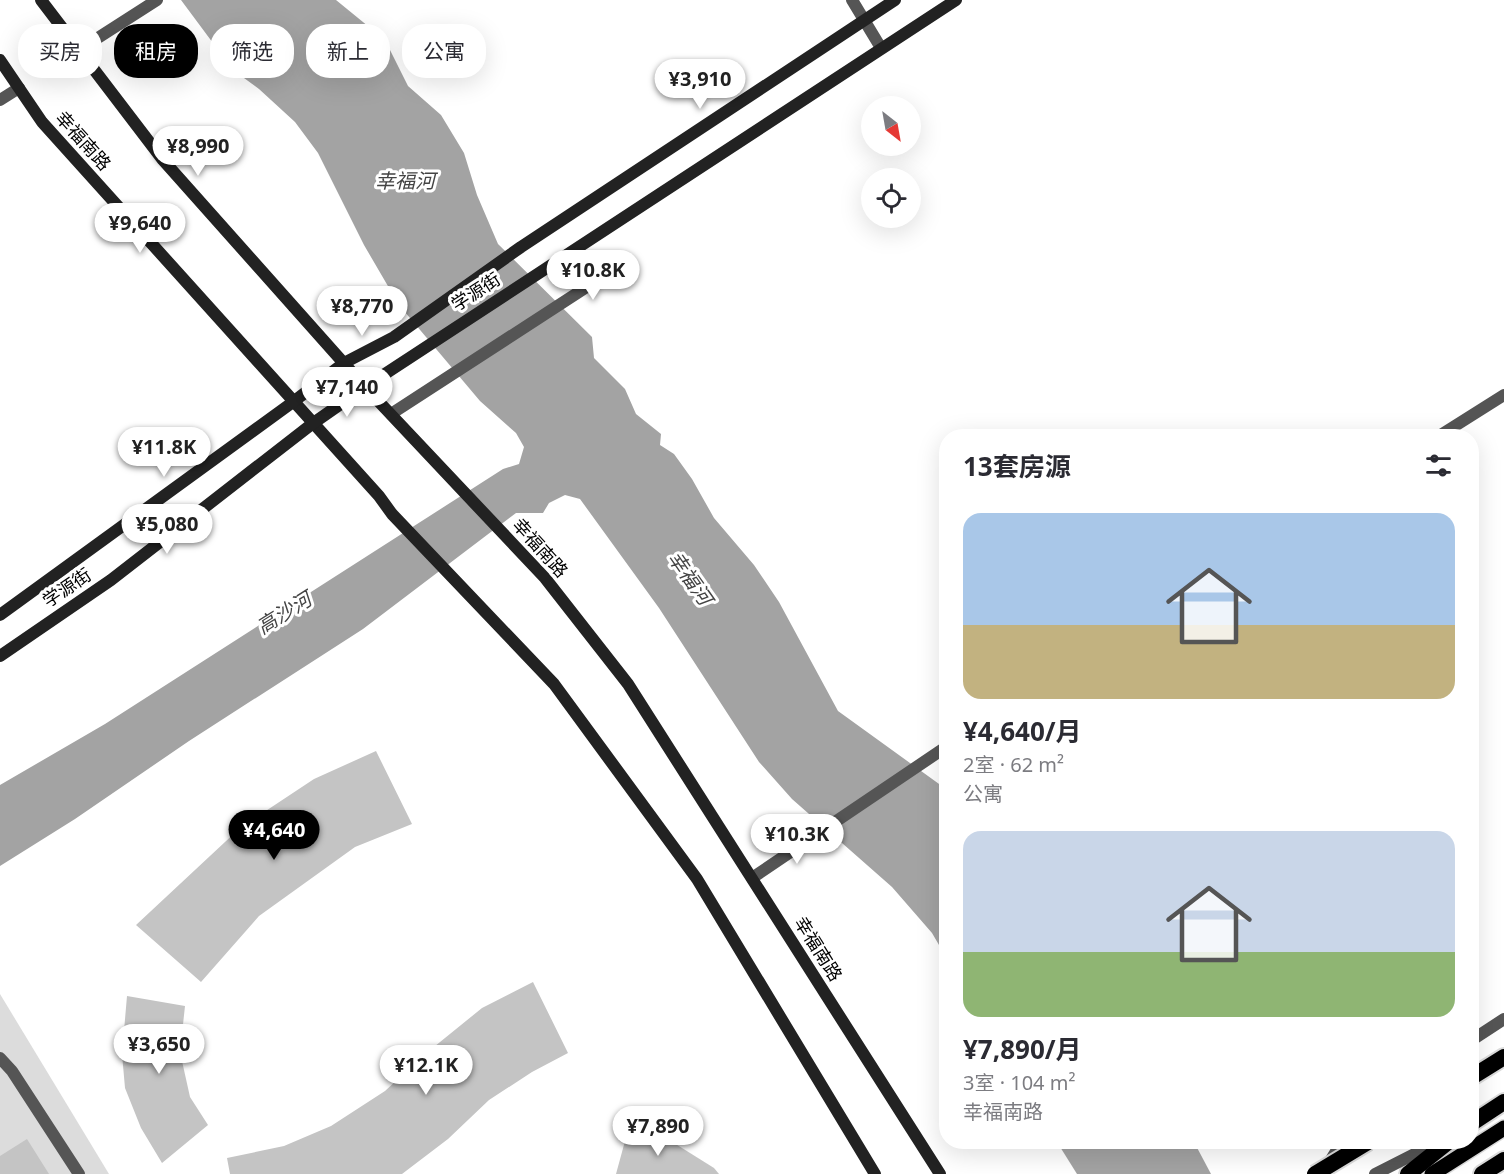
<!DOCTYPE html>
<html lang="zh">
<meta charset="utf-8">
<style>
:root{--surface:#fff;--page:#f7f7f7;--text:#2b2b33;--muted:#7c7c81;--accent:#000}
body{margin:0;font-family:"Noto Sans","Noto Sans SC",sans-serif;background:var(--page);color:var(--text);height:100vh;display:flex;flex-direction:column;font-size:22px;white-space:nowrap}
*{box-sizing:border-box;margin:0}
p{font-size:20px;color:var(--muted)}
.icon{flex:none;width:33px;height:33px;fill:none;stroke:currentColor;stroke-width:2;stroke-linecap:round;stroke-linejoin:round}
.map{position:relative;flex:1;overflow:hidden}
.sheet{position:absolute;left:939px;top:429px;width:540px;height:720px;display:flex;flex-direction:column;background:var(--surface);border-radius:24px;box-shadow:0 6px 24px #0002}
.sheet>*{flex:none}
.guide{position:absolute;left:18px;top:24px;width:570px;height:54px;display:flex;gap:12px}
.needle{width:39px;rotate:149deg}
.controls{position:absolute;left:861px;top:96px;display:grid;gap:12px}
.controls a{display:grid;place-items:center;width:60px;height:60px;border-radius:50%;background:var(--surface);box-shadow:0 6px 24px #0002;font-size:30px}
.price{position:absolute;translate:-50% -51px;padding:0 14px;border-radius:21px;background:#fff;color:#222;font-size:20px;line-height:39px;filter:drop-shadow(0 2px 3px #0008)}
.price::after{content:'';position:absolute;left:50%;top:36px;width:18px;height:14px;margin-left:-9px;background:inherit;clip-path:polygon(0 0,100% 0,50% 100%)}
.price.active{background:var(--accent);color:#fff}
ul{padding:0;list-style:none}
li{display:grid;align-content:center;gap:12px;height:318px;padding:0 24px}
li span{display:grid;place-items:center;height:186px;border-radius:18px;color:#555}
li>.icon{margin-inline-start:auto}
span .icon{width:108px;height:108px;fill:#fffc;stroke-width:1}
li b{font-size:26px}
h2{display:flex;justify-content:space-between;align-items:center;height:72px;padding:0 24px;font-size:26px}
.chip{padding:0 21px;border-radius:24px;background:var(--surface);box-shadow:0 6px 24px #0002;font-size:21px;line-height:54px}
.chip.active{background:var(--accent);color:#fff}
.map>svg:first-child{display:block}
</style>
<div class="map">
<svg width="1504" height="1174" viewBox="0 0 1504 1174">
<rect width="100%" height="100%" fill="#fff"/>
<!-- green -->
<polygon fill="#dcdcdc" points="0,994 109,1174 0,1174"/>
<!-- water -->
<g fill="#a3a3a3">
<polygon points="181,0 336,0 385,40 408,86 441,115 464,153 477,195 498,244 592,337 594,358 625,389 636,414 661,434 660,445 674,454 692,479 714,518 754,565 779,602 838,711 946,789 946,957 932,933 892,887 792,799 759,762 659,608 580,499 565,495 549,503 543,513 516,513 363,629 189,741 75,819 0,866 0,785 105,724 503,469 519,464 524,447 516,433 480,401 399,305 364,245 318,153 295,122 259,89 233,70"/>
<polygon points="1057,1142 1194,1142 1211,1174 1077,1174"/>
</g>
<!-- building -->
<g fill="#c4c4c4">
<polygon points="376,751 412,824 355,847 259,916 201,982 136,925 240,828 314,779"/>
<polygon points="533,982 568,1053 532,1072 489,1100 448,1139 402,1174 230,1174 227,1158 284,1146 331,1126 385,1091 424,1055 482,1008"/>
<polygon points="127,996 185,1006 180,1052 190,1097 208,1125 162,1163 141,1128 125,1088 122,1054"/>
<polygon points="639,1129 658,1133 714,1168 719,1174 616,1174 625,1141"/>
<polygon points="27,1139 49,1174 0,1174 0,1156"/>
</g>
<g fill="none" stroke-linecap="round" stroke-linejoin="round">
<!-- primary casing -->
<g stroke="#dbdbdb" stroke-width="18">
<polyline id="primary" points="1432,1174 1504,1128"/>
</g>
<!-- trunk casing -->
<g stroke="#dbdbdb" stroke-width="20">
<g id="trunk">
<polyline points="1472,1077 1504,1057"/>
<polyline points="1472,1123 1504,1102"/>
<polyline points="1408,1174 1448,1142"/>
<polyline points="1482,1174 1504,1160"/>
</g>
</g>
<!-- service -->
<g stroke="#555" stroke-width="12">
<polyline points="1472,1040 1504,1019"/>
<polyline points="0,1058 12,1071 79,1174"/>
<polyline points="1327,1166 1342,1142"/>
<polyline points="1375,1174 1438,1142"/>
</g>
<!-- minor -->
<g stroke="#555" stroke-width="12">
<polyline points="852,0 881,48"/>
<polyline points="79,50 157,0"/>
<polyline points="0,100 19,88"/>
<polyline points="391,414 602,277"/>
<polyline points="1439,436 1504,395"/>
<polyline points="752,878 946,747"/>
</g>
<!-- secondary -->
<g stroke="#222" stroke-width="12">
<polyline points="41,0 163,160 365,387 545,578 628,684 940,1174"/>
<polyline points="0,60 42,122 379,496 392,514 554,684 697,879 875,1174"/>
<polyline points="0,615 293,402 344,363 394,337 521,247 895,0"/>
<polyline points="0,656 111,580 312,424 365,387 956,0"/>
</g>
<!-- primary -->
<use href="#primary" stroke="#000" stroke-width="15"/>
<!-- trunk -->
<use href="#trunk" stroke="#000" stroke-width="16"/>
<!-- trunk-bridge casing -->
<g stroke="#dbdbdb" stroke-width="20" stroke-linecap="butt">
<polyline id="trunk-bridge" points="1315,1174 1368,1142"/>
</g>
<!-- trunk-bridge -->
<use href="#trunk-bridge" stroke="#000" stroke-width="16"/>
</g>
<g text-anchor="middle" stroke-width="6" stroke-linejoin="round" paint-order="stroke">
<!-- street labels -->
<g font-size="18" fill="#000" stroke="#fff">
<text transform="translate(83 141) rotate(48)" y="6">幸福南路</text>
<text transform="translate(476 292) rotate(-33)" y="6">学源街</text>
<text transform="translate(540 548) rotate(48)" y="6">幸福南路</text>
<text transform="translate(67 588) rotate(-34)" y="6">学源街</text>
<text transform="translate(818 949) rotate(58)" y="6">幸福南路</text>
</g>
<!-- water labels -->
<g font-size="20" font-style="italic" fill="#444" stroke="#fff">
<text x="405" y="188">幸福河</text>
<text transform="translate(690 578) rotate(55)" y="7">幸福河</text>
<text transform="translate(284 613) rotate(-32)" y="7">高沙河</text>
</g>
</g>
</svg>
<div class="controls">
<a><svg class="needle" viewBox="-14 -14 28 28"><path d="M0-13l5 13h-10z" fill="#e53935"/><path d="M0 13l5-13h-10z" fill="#7c7c81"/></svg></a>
<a><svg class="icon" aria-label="locate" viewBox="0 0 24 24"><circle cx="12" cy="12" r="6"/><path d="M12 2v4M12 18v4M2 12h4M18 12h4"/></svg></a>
</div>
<b class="price" style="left:700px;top:110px">¥3,910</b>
<b class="price" style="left:198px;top:177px">¥8,990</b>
<b class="price" style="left:140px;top:254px">¥9,640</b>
<b class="price" style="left:593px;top:301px">¥10.8K</b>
<b class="price" style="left:362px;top:337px">¥8,770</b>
<b class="price" style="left:347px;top:418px">¥7,140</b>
<b class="price" style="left:164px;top:478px">¥11.8K</b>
<b class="price" style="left:167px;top:555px">¥5,080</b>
<b class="price active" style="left:274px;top:861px">¥4,640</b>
<b class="price" style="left:797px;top:865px">¥10.3K</b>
<b class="price" style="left:159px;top:1075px">¥3,650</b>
<b class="price" style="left:426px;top:1096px">¥12.1K</b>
<b class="price" style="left:658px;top:1157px">¥7,890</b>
<div class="guide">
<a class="chip">买房</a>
<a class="chip active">租房</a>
<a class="chip">筛选</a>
<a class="chip">新上</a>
<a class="chip">公寓</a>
</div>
<section class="sheet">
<h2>13套房源<svg class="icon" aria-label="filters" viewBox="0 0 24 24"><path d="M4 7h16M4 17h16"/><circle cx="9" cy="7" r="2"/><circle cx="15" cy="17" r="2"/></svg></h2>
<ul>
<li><span style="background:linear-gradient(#a9c7e8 60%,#c2b280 0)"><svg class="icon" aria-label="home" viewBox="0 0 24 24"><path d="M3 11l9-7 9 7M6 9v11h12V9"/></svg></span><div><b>¥4,640/月</b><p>2室 · 62 m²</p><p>公寓</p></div></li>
<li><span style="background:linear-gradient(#c9d6e8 65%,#8fb573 0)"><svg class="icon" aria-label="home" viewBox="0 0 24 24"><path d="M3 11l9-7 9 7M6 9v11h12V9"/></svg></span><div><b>¥7,890/月</b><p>3室 · 104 m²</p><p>幸福南路</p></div></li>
</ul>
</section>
</div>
